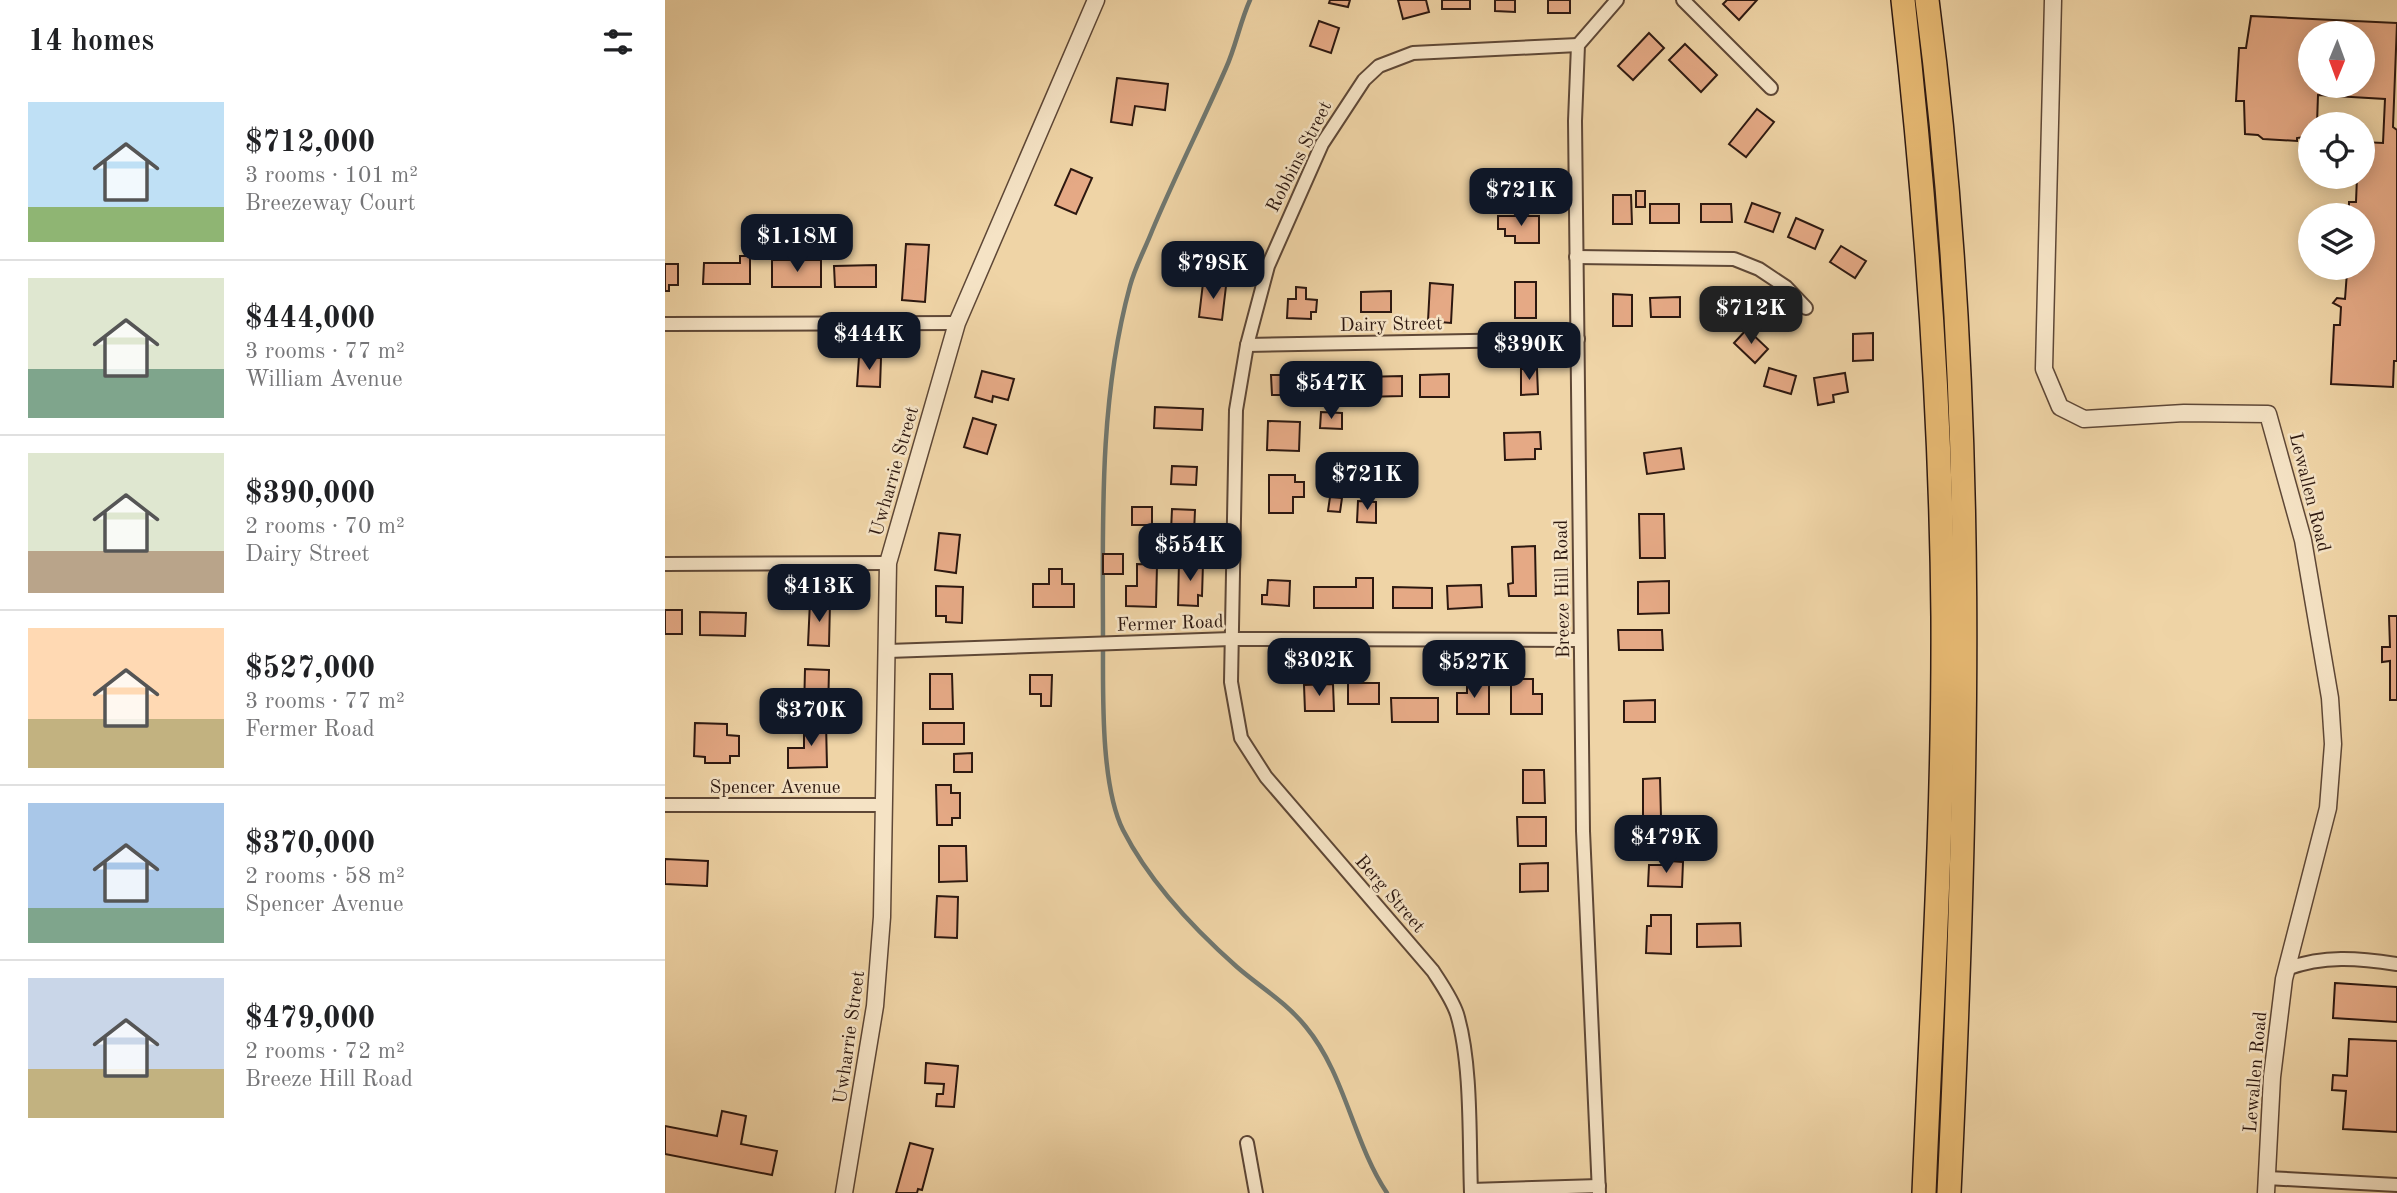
<!DOCTYPE html>
<meta charset="utf-8">
<style>
:root{--surface:#fff;--page:#f6f6f6;--text:#202124;--muted:#757577;--line:#e0e0e0;--accent:#111827}
body{margin:0;font-family:"Old Standard TT",serif;background:var(--page);color:var(--text);height:100vh;display:flex;flex-direction:column;font-size:26px;white-space:nowrap}
*{box-sizing:border-box;margin:0}
p{font-size:23px;color:var(--muted)}
.icon{flex:none;width:38px;height:38px;fill:none;stroke:currentColor;stroke-width:2;stroke-linecap:round;stroke-linejoin:round}
.map{position:relative;flex:1;overflow:hidden}
.details{display:flex;flex-direction:column;background:var(--surface);width:665px}
.details>*{flex:none}
.needle{width:46px;rotate:181deg}
.tools{position:absolute;left:1633px;top:21px;display:grid;gap:14px}
.tools a{display:grid;place-items:center;width:77px;height:77px;border-radius:50%;background:var(--surface);box-shadow:0 4px 18px #0003;font-size:35px}
.price{position:absolute;translate:-50% -60px;padding:0 16px;border-radius:14px;background:var(--accent);color:#fff;font-size:23px;line-height:46px;filter:drop-shadow(0 2px 4px #0008)}
.price::after{content:'';position:absolute;left:50%;top:42px;width:21px;height:16px;margin-left:-10px;background:inherit;clip-path:polygon(0 0,100% 0,50% 100%)}
.price.selected{background:#222;color:#fff}
ul{padding:0;list-style:none}
li{display:flex;align-items:center;gap:21px;height:175px;padding:0 28px}
li+li{border-top:2px solid var(--line)}
li span{display:grid;place-items:center;flex:none;width:196px;height:140px;border-radius:0px;color:#555}
li>.icon{margin-inline-start:auto}
span .icon{width:84px;height:84px;fill:#fffc;stroke-width:1}
li b{font-size:30px}
h2{display:flex;justify-content:space-between;align-items:center;height:84px;padding:0 28px;font-size:30px}
main{display:flex;flex:1;min-height:0}
.map>svg:first-child{display:block}
</style>
<main>
<section class="details">
<h2>14 homes<svg class="icon" aria-label="filters" viewBox="0 0 24 24"><path d="M4 7h16M4 17h16"/><circle cx="9" cy="7" r="2"/><circle cx="15" cy="17" r="2"/></svg></h2>
<ul>
<li><span style="background:linear-gradient(#bfe0f5 75%,#8fb573 0)"><svg class="icon" aria-label="home" viewBox="0 0 24 24"><path d="M3 11l9-7 9 7M6 9v11h12V9"/></svg></span><div><b>$712,000</b><p>3 rooms · 101 m²</p><p>Breezeway Court</p></div></li>
<li><span style="background:linear-gradient(#dfe7d0 65%,#7fa58c 0)"><svg class="icon" aria-label="home" viewBox="0 0 24 24"><path d="M3 11l9-7 9 7M6 9v11h12V9"/></svg></span><div><b>$444,000</b><p>3 rooms · 77 m²</p><p>William Avenue</p></div></li>
<li><span style="background:linear-gradient(#dfe7d0 70%,#b9a48a 0)"><svg class="icon" aria-label="home" viewBox="0 0 24 24"><path d="M3 11l9-7 9 7M6 9v11h12V9"/></svg></span><div><b>$390,000</b><p>2 rooms · 70 m²</p><p>Dairy Street</p></div></li>
<li><span style="background:linear-gradient(#ffd9b3 65%,#c2b280 0)"><svg class="icon" aria-label="home" viewBox="0 0 24 24"><path d="M3 11l9-7 9 7M6 9v11h12V9"/></svg></span><div><b>$527,000</b><p>3 rooms · 77 m²</p><p>Fermer Road</p></div></li>
<li><span style="background:linear-gradient(#a9c7e8 75%,#7fa58c 0)"><svg class="icon" aria-label="home" viewBox="0 0 24 24"><path d="M3 11l9-7 9 7M6 9v11h12V9"/></svg></span><div><b>$370,000</b><p>2 rooms · 58 m²</p><p>Spencer Avenue</p></div></li>
<li><span style="background:linear-gradient(#c9d6e8 65%,#c2b280 0)"><svg class="icon" aria-label="home" viewBox="0 0 24 24"><path d="M3 11l9-7 9 7M6 9v11h12V9"/></svg></span><div><b>$479,000</b><p>2 rooms · 72 m²</p><p>Breeze Hill Road</p></div></li>
</ul>
</section>
<div class="map">
<svg width="1732" height="1193" viewBox="0 0 1732 1193">
<rect width="100%" height="100%" fill="#efd4a6"/>
<filter id="stains"><feTurbulence type="fractalNoise" baseFrequency=".00286" numOctaves="4"/><feColorMatrix values="0 0 0 0 .2 0 0 0 0 .09 0 0 0 0 .02 0 0 0 .5 -.17"/></filter>
<radialGradient id="worn" r=".72"><stop offset=".6" stop-color="#630" stop-opacity="0"/><stop offset="1" stop-color="#630" stop-opacity=".3"/></radialGradient>
<g fill="none" stroke-linecap="round" stroke-linejoin="round">
<!-- stream -->
<path stroke="#70776f" stroke-width="4.5" d="M 585,0 C 575,22 571,46 561,68 C 537,123 510,176 487,231 C 480,249 470,267 465,286 C 433,403 438,527 438,647 C 438,697 436,786 458,830 C 485,883 528,928 572,967 C 595,987 621,1002 641,1027 C 680,1074 688,1142 722,1193"/>
</g>
<!-- building -->
<g fill="#e5a985" stroke="#2d1810" stroke-width="2" fill-rule="evenodd">
<polygon points="665,0 685,0 683,7 664,3"/>
<polygon points="733,0 761,0 764,12 738,19"/>
<rect x="777" y="0" width="28" height="9"/>
<polygon points="830,0 850,0 850,12 830,11"/>
<rect x="883" y="0" width="22" height="13"/>
<polygon points="1062,0 1092,0 1074,20 1058,4"/>
<path d="M 1586,16 L 1732,23 L 1728,127 L 1732,130 L 1732,361 L 1729,361 L 1728,387 L 1666,384 L 1669,325 L 1675,325 L 1676,307 L 1668,303 L 1672,298 L 1680,299 L 1682,272 L 1674,272 L 1674,268 L 1698,268 L 1698,215 L 1677,215 L 1678,208 L 1684,208 L 1684,202 L 1691,202 L 1692,177 L 1698,177 L 1698,142 L 1718,143 L 1720,99 L 1653,95 L 1652,124 L 1645,124 L 1645,136 L 1632,138 L 1632,141 L 1598,139 L 1593,135 L 1580,134 L 1579,101 L 1571,101 L 1574,48 L 1581,48 ZM 1645,33 L 1698,33 L 1698,86 L 1645,86 Z"/>
<polygon points="654,21 674,28 666,53 645,46"/>
<polygon points="984,33 999,48 968,80 953,66"/>
<polygon points="1020,44 1052,75 1036,92 1004,60"/>
<polygon points="452,78 503,84 500,110 470,106 467,125 446,122"/>
<polygon points="1092,109 1109,122 1081,157 1064,144"/>
<polygon points="406,169 427,178 411,214 390,205"/>
<rect x="971" y="191" width="9" height="16"/>
<polygon points="948,195 966,195 967,224 948,224"/>
<polygon points="1087,203 1115,213 1108,232 1080,222"/>
<rect x="985" y="204" width="29" height="19"/>
<polygon points="1036,204 1066,204 1067,222 1036,222"/>
<polygon points="833,216 874,216 874,243 850,243 850,236 840,236 840,229 833,229"/>
<polygon points="1131,218 1158,230 1150,249 1123,237"/>
<polygon points="241,244 264,245 260,302 237,300"/>
<polygon points="1176,246 1201,261 1190,278 1165,262"/>
<polygon points="75,256 85,256 85,284 38,284 39,263 75,263"/>
<rect x="107" y="260" width="49" height="27"/>
<polygon points="0,264 13,264 13,285 4,285 4,291 0,291"/>
<polygon points="211,265 211,287 170,287 169,266"/>
<rect x="850" y="282" width="21" height="36"/>
<polygon points="538,283 561,286 557,320 534,317"/>
<polygon points="765,283 788,285 786,323 763,321"/>
<polygon points="631,287 641,288 641,299 652,300 651,312 646,312 646,319 622,318 623,299 631,299"/>
<polygon points="726,291 726,312 696,312 696,292"/>
<polygon points="948,294 967,295 967,326 948,326"/>
<polygon points="1015,297 1015,317 986,317 985,298"/>
<rect x="1038" y="298" width="29" height="20"/>
<polygon points="1082,329 1103,349 1090,363 1069,343"/>
<polygon points="1208,333 1208,360 1188,361 1188,334"/>
<polygon points="194,357 216,358 215,387 192,386"/>
<polygon points="1104,368 1131,376 1126,394 1099,386"/>
<polygon points="856,369 872,369 873,394 856,395"/>
<polygon points="317,371 349,379 343,400 328,396 327,402 310,397"/>
<polygon points="1180,373 1183,392 1168,395 1169,402 1153,405 1149,378"/>
<polygon points="634,374 656,374 657,395 634,395"/>
<polygon points="784,374 784,397 755,397 755,375"/>
<polygon points="606,375 631,375 631,395 607,395"/>
<polygon points="737,376 737,396 697,397 697,377"/>
<polygon points="490,407 538,409 537,430 489,428"/>
<polygon points="656,412 677,413 677,429 655,428"/>
<polygon points="308,418 331,425 322,454 299,447"/>
<polygon points="603,421 635,422 634,451 602,450"/>
<polygon points="875,432 876,449 870,449 870,459 840,460 839,433"/>
<polygon points="1016,448 1019,469 982,474 979,453"/>
<polygon points="507,466 532,467 531,485 506,484"/>
<polygon points="694,466 694,478 667,479 667,467"/>
<polygon points="604,475 630,475 630,482 639,482 639,497 628,497 628,513 604,513"/>
<polygon points="665,497 677,498 675,512 663,511"/>
<polygon points="693,501 711,502 711,523 692,522"/>
<rect x="467" y="507" width="20" height="18"/>
<polygon points="507,509 530,510 529,533 506,531"/>
<polygon points="974,514 999,514 1000,558 975,558"/>
<polygon points="274,533 295,535 291,573 270,570"/>
<polygon points="870,546 871,596 844,596 843,584 848,583 847,547"/>
<rect x="438" y="554" width="20" height="20"/>
<polygon points="514,562 538,563 537,596 533,595 533,606 513,605"/>
<polygon points="472,564 492,565 491,607 461,606 461,586 472,586"/>
<polygon points="384,569 397,569 397,584 409,584 409,607 368,607 368,584 384,584"/>
<polygon points="691,578 708,578 708,608 649,608 649,587 691,587"/>
<polygon points="603,580 625,581 624,606 597,604 597,595 602,595"/>
<polygon points="1004,581 1004,613 973,614 973,582"/>
<polygon points="816,585 817,607 783,609 782,586"/>
<polygon points="271,586 298,587 297,623 281,622 281,616 271,616"/>
<polygon points="728,587 767,588 767,608 728,608"/>
<polygon points="145,601 165,602 164,646 143,645"/>
<rect x="0" y="610" width="17" height="24"/>
<polygon points="35,612 81,613 80,636 35,635"/>
<polygon points="1724,616 1732,616 1732,700 1725,700 1725,661 1717,662 1717,647 1725,647"/>
<polygon points="953,630 997,630 998,650 954,650"/>
<polygon points="140,669 164,670 163,713 139,712"/>
<polygon points="265,674 287,674 288,709 265,709"/>
<polygon points="365,675 387,675 386,706 376,706 376,694 365,694"/>
<polygon points="846,679 868,679 868,694 877,694 877,714 846,714"/>
<rect x="683" y="683" width="31" height="21"/>
<polygon points="668,684 669,711 640,711 639,685"/>
<polygon points="802,684 824,684 824,714 792,714 792,693 802,693"/>
<polygon points="726,698 773,698 773,722 727,722"/>
<polygon points="990,700 990,722 959,722 959,701"/>
<polygon points="139,722 161,722 162,767 123,768 123,748 139,748"/>
<polygon points="30,723 62,724 62,735 74,736 74,756 65,756 65,763 40,763 40,757 29,756"/>
<rect x="258" y="723" width="41" height="21"/>
<polygon points="307,753 307,772 289,772 289,754"/>
<polygon points="858,770 879,770 880,803 858,803"/>
<polygon points="995,778 996,817 978,817 978,779"/>
<polygon points="271,785 286,785 286,793 295,793 295,818 287,818 287,825 272,825"/>
<polygon points="852,817 881,817 881,846 853,846"/>
<polygon points="274,846 301,846 302,881 274,882"/>
<polygon points="0,859 43,861 42,886 0,884"/>
<polygon points="1005,861 1018,862 1017,887 983,886 984,865 1005,865"/>
<polygon points="883,863 883,891 855,892 855,864"/>
<polygon points="272,896 293,897 292,938 270,937"/>
<polygon points="986,915 1006,915 1006,954 981,953 982,926 986,926"/>
<polygon points="1075,923 1076,946 1032,947 1032,924"/>
<polygon points="1670,983 1732,987 1732,1022 1668,1018"/>
<polygon points="1684,1039 1732,1041 1732,1132 1678,1129 1681,1091 1667,1090 1668,1075 1682,1076"/>
<polygon points="261,1063 293,1066 289,1107 271,1106 272,1094 278,1094 279,1084 260,1083"/>
<polygon points="57,1111 81,1116 76,1144 112,1151 107,1175 0,1154 0,1126 52,1136"/>
<polygon points="245,1143 268,1149 257,1190 253,1189 252,1193 231,1193"/>
</g>
<g fill="none" stroke-linecap="round" stroke-linejoin="round">
<!-- minor casing -->
<g stroke="#5e4736" stroke-width="16">
<g id="minor">
<polyline points="1018,0 1106,88"/>
<polyline points="911,257 1069,259 1094,269 1121,287 1141,308"/>
<polyline points="0,324 292,323"/>
<polyline points="582,345 913,339"/>
<polyline points="0,564 223,563"/>
<polyline points="223,651 566,639 915,640"/>
<polyline points="0,805 219,805"/>
<path d="M 1621,969 C 1659,955 1693,958 1732,964"/>
<polyline points="582,1143 591,1193"/>
<polyline points="1602,1178 1732,1185"/>
<polyline points="806,1190 934,1186"/>
<path d="M 806,1193 C 804,1140 807,1064 792,1014 C 787,999 777,985 768,971 L 601,777 L 576,738 L 566,682 L 571,410 L 582,345 L 603,266 L 657,144 L 699,80 L 714,66 L 748,53 L 913,45"/>
<polyline points="934,1193 918,831 910,121 913,45 952,0"/>
</g>
</g>
<!-- tertiary casing -->
<g stroke="#5e4736" stroke-width="19">
<g id="tertiary">
<polyline points="1388,0 1379,369 1395,407 1419,419 1519,413 1603,414 1638,540 1665,698 1668,744 1663,808 1619,979 1607,1077 1601,1193"/>
<polyline points="179,1193 210,1006 217,917 223,563 292,323 431,0"/>
</g>
</g>
<!-- motorway casing -->
<g stroke="#2d1810" stroke-width="26">
<g id="motorway">
<path d="M 1238,0 C 1261,205 1276,411 1278,617 C 1279,809 1267,1001 1259,1193"/>
<path d="M 1262,0 C 1314,396 1303,795 1284,1193"/>
</g>
</g>
<!-- minor -->
<use href="#minor" stroke="#f5e3c5" stroke-width="12"/>
<!-- tertiary -->
<use href="#tertiary" stroke="#f5e3c5" stroke-width="16"/>
<!-- motorway -->
<use href="#motorway" stroke="#e8ba73" stroke-width="23"/>
</g>
<g text-anchor="middle" stroke-width="5" stroke-linejoin="round" paint-order="stroke">
<!-- street labels -->
<g font-size="19" fill="#2d1810" stroke="#f5e3c5">
<text transform="translate(633 156) rotate(-63)" y="7">Robbins Street</text>
<text transform="translate(726 323) rotate(-1)" y="7">Dairy Street</text>
<text transform="translate(228 471) rotate(-74)" y="7">Uwharrie Street</text>
<text transform="translate(1646 492) rotate(76)" y="7">Lewallen Road</text>
<text transform="translate(896 589) rotate(-91)" y="7">Breeze Hill Road</text>
<text transform="translate(505 622) rotate(-2)" y="7">Fermer Road</text>
<text x="110" y="793">Spencer Avenue</text>
<text transform="translate(726 893) rotate(49)" y="7">Berg Street</text>
<text transform="translate(183 1037) rotate(-82)" y="7">Uwharrie Street</text>
<text transform="translate(1589 1072) rotate(-85)" y="7">Lewallen Road</text>
</g>
</g>
<rect width="100%" height="100%" filter="url(#stains)"/>
<rect width="100%" height="100%" fill="url(#worn)"/>
</svg>
<div class="tools">
<a><svg class="needle" viewBox="-14 -14 28 28"><path d="M0-13l5 13h-10z" fill="#e53935"/><path d="M0 13l5-13h-10z" fill="#757577"/></svg></a>
<a><svg class="icon" aria-label="locate" viewBox="0 0 24 24"><circle cx="12" cy="12" r="6"/><path d="M12 2v4M12 18v4M2 12h4M18 12h4"/></svg></a>
<a><svg class="icon" aria-label="layers" viewBox="0 0 24 24"><path d="M12 4l9 5-9 5-9-5zM3 14l9 5 9-5"/></svg></a>
</div>
<b class="price" style="left:856px;top:228px">$721K</b>
<b class="price" style="left:132px;top:274px">$1.18M</b>
<b class="price" style="left:548px;top:301px">$798K</b>
<b class="price selected" style="left:1086px;top:346px">$712K</b>
<b class="price" style="left:204px;top:372px">$444K</b>
<b class="price" style="left:864px;top:382px">$390K</b>
<b class="price" style="left:666px;top:421px">$547K</b>
<b class="price" style="left:702px;top:512px">$721K</b>
<b class="price" style="left:525px;top:583px">$554K</b>
<b class="price" style="left:154px;top:624px">$413K</b>
<b class="price" style="left:654px;top:698px">$302K</b>
<b class="price" style="left:809px;top:700px">$527K</b>
<b class="price" style="left:146px;top:748px">$370K</b>
<b class="price" style="left:1001px;top:875px">$479K</b>
</div>
</main>
